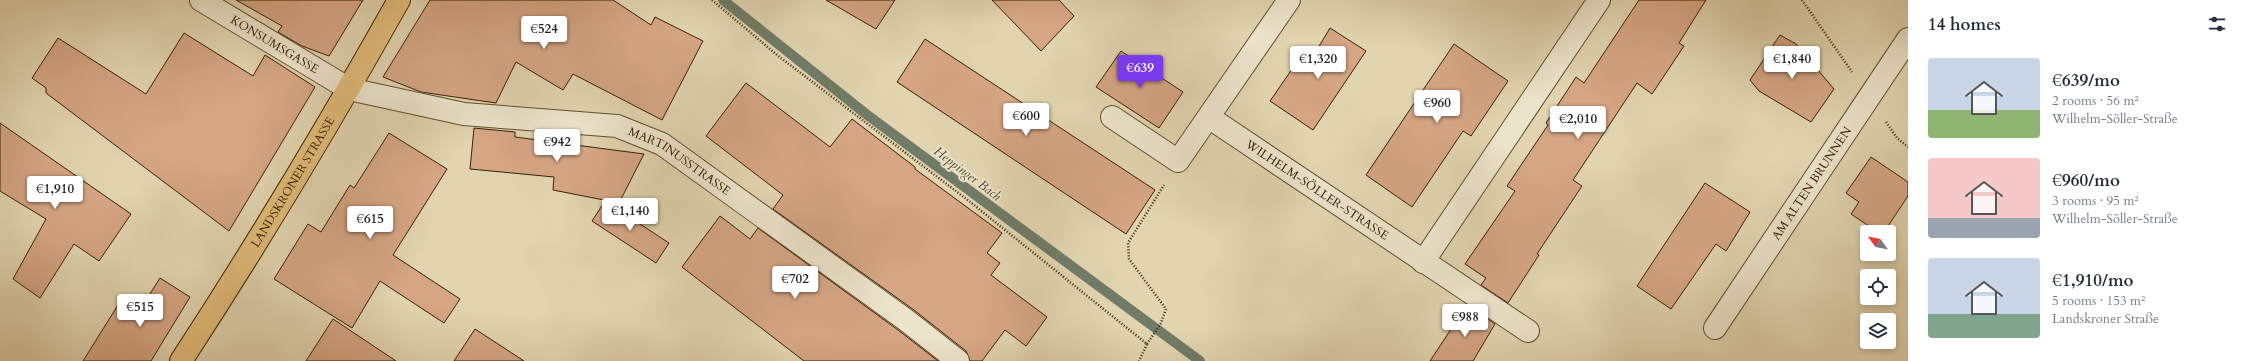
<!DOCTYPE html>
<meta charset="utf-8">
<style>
:root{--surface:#fff;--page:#f6f6f7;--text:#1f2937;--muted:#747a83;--accent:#7c3aed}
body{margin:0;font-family:Cardo,serif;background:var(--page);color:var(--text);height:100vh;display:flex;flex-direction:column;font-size:15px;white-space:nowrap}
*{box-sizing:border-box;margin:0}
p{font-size:13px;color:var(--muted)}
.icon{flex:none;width:22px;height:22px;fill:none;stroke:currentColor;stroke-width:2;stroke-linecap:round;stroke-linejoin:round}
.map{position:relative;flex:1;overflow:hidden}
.details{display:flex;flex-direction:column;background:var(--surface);width:340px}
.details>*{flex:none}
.needle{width:26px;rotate:303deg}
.fabs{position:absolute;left:1860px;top:225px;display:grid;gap:8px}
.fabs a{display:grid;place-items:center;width:36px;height:36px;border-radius:4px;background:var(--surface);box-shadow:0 2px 6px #0003;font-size:20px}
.price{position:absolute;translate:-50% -34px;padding:0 9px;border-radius:4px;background:#fff;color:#222;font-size:13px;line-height:26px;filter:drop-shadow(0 1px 2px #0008)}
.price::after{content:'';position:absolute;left:50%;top:24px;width:12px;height:9px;margin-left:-6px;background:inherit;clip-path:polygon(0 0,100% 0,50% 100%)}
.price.selected{background:var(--accent);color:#fff}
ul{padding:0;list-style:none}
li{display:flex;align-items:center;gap:12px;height:100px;padding:0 20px}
li span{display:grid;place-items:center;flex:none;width:112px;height:80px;border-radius:4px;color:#555}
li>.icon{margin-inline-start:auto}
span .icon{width:48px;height:48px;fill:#fffc;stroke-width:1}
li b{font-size:17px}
h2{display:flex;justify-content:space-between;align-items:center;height:48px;padding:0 20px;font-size:17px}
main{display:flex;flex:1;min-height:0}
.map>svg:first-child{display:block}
</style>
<main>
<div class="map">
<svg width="1908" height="361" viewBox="0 0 1908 361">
<rect width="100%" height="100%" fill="#e1d4af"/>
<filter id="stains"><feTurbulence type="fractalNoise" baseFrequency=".005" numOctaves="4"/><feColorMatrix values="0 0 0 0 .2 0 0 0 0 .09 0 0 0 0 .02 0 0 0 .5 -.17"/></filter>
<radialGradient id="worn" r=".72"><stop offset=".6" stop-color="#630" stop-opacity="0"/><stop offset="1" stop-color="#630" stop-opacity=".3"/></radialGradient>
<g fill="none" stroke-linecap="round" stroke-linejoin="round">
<!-- stream -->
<polyline stroke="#707c68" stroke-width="10" points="723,0 866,114 1200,361"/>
</g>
<!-- building -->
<g fill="#d5a584" stroke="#3a2101">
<polygon points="236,0 363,0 329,56 302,46 278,32 282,26"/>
<polygon points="430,0 613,0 651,25 655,17 703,41 662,120 573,74 563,90 516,62 496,103 421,92 383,77"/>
<polygon points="826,0 895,0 876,29"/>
<polygon points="992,0 1059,0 1074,16 1041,51"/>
<polygon points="1639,0 1706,0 1679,43 1684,46 1652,94 1637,83 1573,180 1582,186 1537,254 1539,255 1508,303 1481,285 1486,278 1465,264 1515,191 1507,186 1548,125 1546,123 1576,77 1584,83"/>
<polygon points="1330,28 1366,51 1313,130 1270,101 1297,62 1306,68"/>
<polygon points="184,33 253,76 265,55 315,87 229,231 46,93 46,88 32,78 58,38 146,94"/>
<polygon points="1780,35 1796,44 1834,89 1811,122 1759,91 1750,80"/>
<polygon points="925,39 1155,190 1126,234 897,82"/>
<polygon points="1454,44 1508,81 1471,136 1463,131 1412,207 1366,175"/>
<polygon points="1121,51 1183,92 1159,128 1096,87"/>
<polygon points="746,83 830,147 852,119 915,167 915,169 1002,233 987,253 1000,263 991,275 1047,317 1026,346 1005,330 982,361 970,361 966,351 914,310 773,209 783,195 706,136"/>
<polygon points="0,123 131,214 99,261 74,244 40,298 13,279 46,219 0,191"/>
<polygon points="474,128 515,132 515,137 644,154 619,203 553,190 554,177 470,169"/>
<polygon points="389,133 447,169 393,255 460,299 444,323 380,281 352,328 274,279 308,224 321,232 350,185 354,188"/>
<polygon points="1871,157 1908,182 1908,196 1884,232 1878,232 1851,214 1859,202 1846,193"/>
<polygon points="1705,183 1750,212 1726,251 1716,244 1671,309 1637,286"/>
<polygon points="605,201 669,243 656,263 592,221"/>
<polygon points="720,216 750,239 758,228 898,330 938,361 804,361 682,267"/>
<polygon points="160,278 190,297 151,361 83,361 118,305 136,316"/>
<polygon points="1467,305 1495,324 1473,361 1430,361"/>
<polygon points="333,319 396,361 306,361"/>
<polygon points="475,329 524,361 454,361"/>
</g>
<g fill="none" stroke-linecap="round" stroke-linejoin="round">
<!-- minor casing -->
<g stroke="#644e2c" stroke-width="24">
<g id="minor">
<path id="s1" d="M 201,0 L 349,89 L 464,114 L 617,126 L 662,144 L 906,320 L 958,361"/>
<polyline points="1112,117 1178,161 1289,0"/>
<path id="s2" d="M 1210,118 L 1528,331"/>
<polyline points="1423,262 1599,0"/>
<path id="s3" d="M 1715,328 L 1908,39"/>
</g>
</g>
<!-- major casing -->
<g stroke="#3a2101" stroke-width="24">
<g id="major">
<path id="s4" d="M 181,361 C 258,243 330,123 399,0"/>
</g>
</g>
<!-- path -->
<g stroke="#3a2101" stroke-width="2.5" stroke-dasharray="1 2" stroke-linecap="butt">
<polyline points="712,0 777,55 969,201 1147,344 1139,361"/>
<polyline points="1802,0 1852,72"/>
<polyline points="1886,122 1897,138 1908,147"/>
<polyline points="1147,344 1161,323 1166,309 1129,259 1128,243 1164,185"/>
</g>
<!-- minor -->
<use href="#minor" stroke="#ece3cb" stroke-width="22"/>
<!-- major -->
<use href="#major" stroke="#e0ba78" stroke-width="22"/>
</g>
<g text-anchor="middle" stroke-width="3.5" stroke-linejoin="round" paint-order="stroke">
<!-- street labels -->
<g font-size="12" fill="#3a2101" stroke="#ece3cb">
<text dy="4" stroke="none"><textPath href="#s1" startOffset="86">KONSUMSGASSE</textPath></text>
<text dy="4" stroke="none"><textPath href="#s1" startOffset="516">MARTINUSSTRASSE</textPath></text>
<text dy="4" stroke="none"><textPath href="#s4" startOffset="211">LANDSKRONER STRASSE</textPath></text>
<text dy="4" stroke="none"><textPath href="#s3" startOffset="174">AM ALTEN BRUNNEN</textPath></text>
<text dy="4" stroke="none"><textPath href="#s2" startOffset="129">WILHELM-SÖLLER-STRASSE</textPath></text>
</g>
<!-- water labels -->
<g font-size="13" font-style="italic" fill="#50472c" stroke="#ece3cb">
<text transform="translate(968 173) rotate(37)" y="5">Heppinger Bach</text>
</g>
</g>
<rect width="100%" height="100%" filter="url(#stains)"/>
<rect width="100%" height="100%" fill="url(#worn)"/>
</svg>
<div class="fabs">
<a><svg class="needle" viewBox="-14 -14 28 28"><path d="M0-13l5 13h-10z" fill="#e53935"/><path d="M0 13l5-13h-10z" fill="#747a83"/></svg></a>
<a><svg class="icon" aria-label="locate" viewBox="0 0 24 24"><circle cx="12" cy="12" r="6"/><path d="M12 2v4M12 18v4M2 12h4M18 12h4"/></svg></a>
<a><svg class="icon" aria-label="layers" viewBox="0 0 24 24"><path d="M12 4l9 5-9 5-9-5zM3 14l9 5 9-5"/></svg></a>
</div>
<b class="price" style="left:544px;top:50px">€524</b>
<b class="price" style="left:1318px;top:80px">€1,320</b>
<b class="price" style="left:1792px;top:80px">€1,840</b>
<b class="price selected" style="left:1140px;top:89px">€639</b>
<b class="price" style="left:1437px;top:124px">€960</b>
<b class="price" style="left:1026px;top:137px">€600</b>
<b class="price" style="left:1578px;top:140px">€2,010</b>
<b class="price" style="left:557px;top:163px">€942</b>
<b class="price" style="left:55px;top:210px">€1,910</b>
<b class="price" style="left:630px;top:232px">€1,140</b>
<b class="price" style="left:370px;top:240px">€615</b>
<b class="price" style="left:795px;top:300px">€702</b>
<b class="price" style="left:140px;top:328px">€515</b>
<b class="price" style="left:1465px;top:338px">€988</b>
</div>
<section class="details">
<h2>14 homes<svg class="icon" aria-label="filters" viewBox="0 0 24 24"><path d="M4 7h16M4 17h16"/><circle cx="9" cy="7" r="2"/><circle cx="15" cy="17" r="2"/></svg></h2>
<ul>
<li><span style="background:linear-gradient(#c9d6e8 65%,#8fb573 0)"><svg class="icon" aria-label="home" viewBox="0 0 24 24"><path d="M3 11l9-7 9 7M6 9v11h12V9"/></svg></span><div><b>€639/mo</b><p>2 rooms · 56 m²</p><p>Wilhelm-Söller-Straße</p></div></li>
<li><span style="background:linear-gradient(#f6c9c9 75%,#9aa5b1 0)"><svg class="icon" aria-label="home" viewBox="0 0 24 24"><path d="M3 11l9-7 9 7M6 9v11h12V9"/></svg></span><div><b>€960/mo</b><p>3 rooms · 95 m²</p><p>Wilhelm-Söller-Straße</p></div></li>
<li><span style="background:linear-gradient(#c9d6e8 70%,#7fa58c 0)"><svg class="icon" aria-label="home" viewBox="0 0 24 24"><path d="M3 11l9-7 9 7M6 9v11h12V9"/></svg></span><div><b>€1,910/mo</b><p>5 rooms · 153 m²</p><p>Landskroner Straße</p></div></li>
</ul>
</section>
</main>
